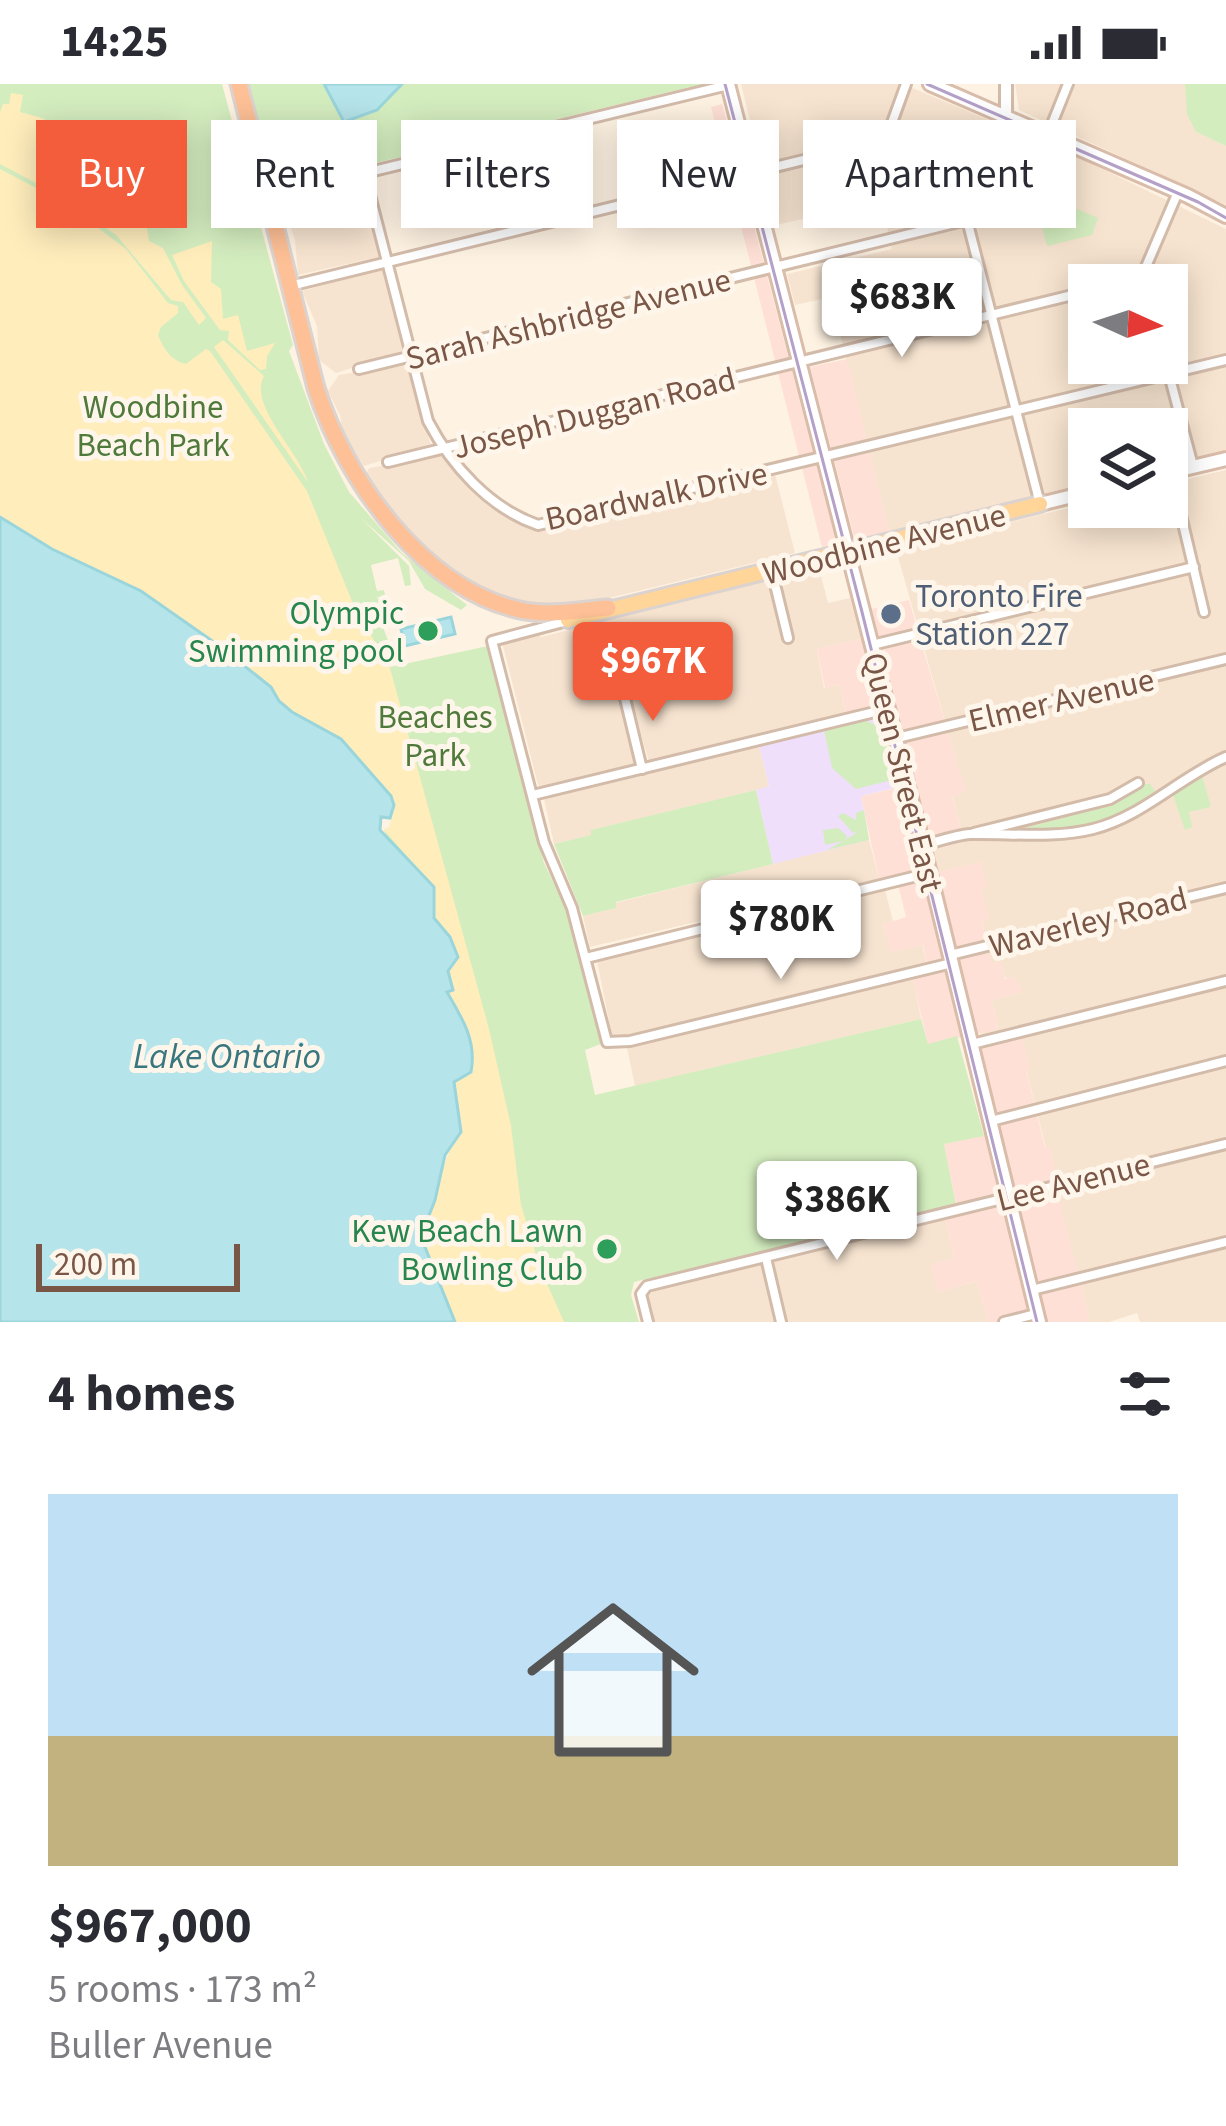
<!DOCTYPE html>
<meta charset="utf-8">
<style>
:root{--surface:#fff;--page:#f2f2f3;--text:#2b2b33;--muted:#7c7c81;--line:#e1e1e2;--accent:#f45d3c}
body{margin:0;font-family:"Source Sans 3",sans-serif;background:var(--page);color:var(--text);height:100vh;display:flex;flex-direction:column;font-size:45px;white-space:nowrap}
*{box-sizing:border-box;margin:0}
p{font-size:39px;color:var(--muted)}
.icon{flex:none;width:66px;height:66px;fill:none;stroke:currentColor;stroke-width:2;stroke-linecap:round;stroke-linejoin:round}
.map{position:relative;height:1238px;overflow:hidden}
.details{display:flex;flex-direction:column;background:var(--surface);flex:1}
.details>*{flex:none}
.top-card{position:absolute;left:36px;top:36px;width:1155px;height:108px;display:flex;gap:24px}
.needle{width:78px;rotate:93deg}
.tools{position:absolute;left:1068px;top:180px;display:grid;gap:24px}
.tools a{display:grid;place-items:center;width:120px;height:120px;border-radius:0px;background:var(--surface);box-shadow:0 6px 30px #0003;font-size:60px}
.scale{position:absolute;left:36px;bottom:30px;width:204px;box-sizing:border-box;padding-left:12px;border:6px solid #795646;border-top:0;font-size:33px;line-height:42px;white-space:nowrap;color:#795646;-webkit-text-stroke:9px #fff6eb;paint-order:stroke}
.price{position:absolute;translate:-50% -102px;padding:0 27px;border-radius:12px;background:#fff;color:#222;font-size:39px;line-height:78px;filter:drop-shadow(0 3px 6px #0008)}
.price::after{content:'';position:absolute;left:50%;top:72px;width:36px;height:27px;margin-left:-18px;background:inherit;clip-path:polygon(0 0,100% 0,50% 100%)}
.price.current{background:var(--accent);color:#fff}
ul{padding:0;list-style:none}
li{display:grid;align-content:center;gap:24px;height:636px;padding:0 48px}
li+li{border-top:3px solid var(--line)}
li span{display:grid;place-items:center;height:372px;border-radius:0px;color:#555}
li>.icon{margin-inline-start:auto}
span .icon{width:216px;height:216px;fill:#fffc;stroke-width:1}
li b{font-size:51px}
h2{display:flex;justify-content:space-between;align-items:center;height:144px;padding:0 48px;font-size:51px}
.chip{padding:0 42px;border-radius:0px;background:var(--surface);box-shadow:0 6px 30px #0003;font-size:42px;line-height:108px}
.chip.current{background:var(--accent);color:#fff}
.status{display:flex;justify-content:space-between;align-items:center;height:84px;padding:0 60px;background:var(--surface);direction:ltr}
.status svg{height:33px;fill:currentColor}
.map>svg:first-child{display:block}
</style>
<div class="status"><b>14:25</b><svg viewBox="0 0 49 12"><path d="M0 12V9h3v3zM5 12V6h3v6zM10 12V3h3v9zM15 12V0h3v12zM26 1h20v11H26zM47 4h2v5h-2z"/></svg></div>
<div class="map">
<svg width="1226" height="1238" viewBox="0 0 1226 1238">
<rect width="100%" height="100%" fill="#fef2e2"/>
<!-- residential -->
<g fill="#f7e4d0" fill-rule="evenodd">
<path d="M 741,0 L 903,0 L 1084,76 L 1226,145 L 1226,366 L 1167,380 L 1167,345 L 1089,345 L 1089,399 L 889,447 L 831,213 L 795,221 L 787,190 L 892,165 L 879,109 L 815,123 L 816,132 L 776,141 ZM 1089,201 L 1167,201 L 1167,279 L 1089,279 Z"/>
<polygon points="1015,0 1185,0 1196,48 1226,62 1226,121 1019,26"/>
<polygon points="360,96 379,173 298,191 295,156 281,117"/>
<polygon points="378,186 383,187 403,268 336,289 319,276 317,242 302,207"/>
<polygon points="401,280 407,283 431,361 364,382 344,354 340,331 328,307 339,291"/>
<polygon points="441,372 488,418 540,447 775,390 795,469 572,523 535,522 497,512 466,495 419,460 396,436 365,392 369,384"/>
<polygon points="1226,386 1226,1238 1140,1238 1137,1229 1109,1238 1090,1238 1056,1107 1060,1107 1049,1063 1046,1064 1026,985 1022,954 981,966 981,949 998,944 992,916 1022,908 991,880 982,837 988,836 981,804 981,778 938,789 932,766 964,758 952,711 965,708 896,466 1089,419 1089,423 1167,423 1167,400"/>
<polygon points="819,484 828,519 850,514 861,555 817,566 824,604 840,601 845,629 649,677 627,604 618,605 634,681 542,703 538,701 503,562 506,556 537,548 541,553"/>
<polygon points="759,662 769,703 592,746 592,751 554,760 544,715"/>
<polygon points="869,756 879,795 590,863 583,832 616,824 615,819"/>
<polygon points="885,806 893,837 884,841 891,868 922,860 927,879 618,955 612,952 597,877"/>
<polygon points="913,894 921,935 635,1002 627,964"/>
<polygon points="945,1134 954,1174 938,1208 977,1197 988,1238 654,1238 647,1212 659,1203"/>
</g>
<!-- commercial -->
<g fill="#ffe0d6">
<polygon points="722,20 837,459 822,463 711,23"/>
<polygon points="847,275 889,447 855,456 810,283"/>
<polygon points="909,516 917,544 879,554 872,525"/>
<polygon points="861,555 878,620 845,629 840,601 825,604 817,565"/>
<polygon points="920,555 966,708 952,712 964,758 933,766 938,788 981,778 987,802 981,804 989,836 982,838 991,879 1001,878 1005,895 1015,893 1023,908 992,916 998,945 928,961 910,883 927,879 923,861 890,868 884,840 906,833 896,792 879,795 861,712 914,700 882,566"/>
<polygon points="1022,953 1030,985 1026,986 1045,1063 1050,1063 1060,1107 1057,1108 1090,1238 988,1238 977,1197 938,1208 931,1181 954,1174 945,1134 958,1130 944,1060 1000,1047 981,966"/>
</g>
<!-- education -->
<polygon fill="#efdffb" points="880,632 899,703 861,712 869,756 773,780 756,706 769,702 759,662"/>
<!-- green -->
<g fill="#d4edbf">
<polygon points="0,0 222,0 293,261 289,267 324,360 349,408 402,469 467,521 461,526 425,505 409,477 361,434 409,482 411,501 405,502 398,474 371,481 377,507 384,506 385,511 376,514 383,515 389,541 385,543 381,538 394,572 388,573 390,583 488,562 544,779 566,824 601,960 585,966 595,1011 921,935 928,960 957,952 984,1052 944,1060 956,1121 634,1198 631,1211 639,1238 455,1238 462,1039 453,1002 452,906 384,746 390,743 394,721 341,655 241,578 0,433"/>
<polygon points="244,0 710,0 710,2 690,3 272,104"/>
<polygon points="1185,0 1226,0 1226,62 1196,48 1187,30"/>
<polygon points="1050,113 1098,134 1092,151 1047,162 1040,135"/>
<polygon points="865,636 883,645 896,695 856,705 832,684 824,646"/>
<polygon points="1202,691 1211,723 1189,728 1192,743 1185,746 1172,708"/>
<polygon points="1142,700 1150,700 1155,707 1114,734 1069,744 1021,745 1112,721"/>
<polygon points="756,706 773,780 616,818 616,824 583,832 554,760 591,751 591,746"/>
<polygon points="864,726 869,756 827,766 843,757 825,761 823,746 838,744 847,752 845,756 859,747 853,749 838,732 843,729 856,736 856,729"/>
</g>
<!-- sand -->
<g fill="#ffedbc">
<polygon points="11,9 23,11 20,28 42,34 63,46 53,59 52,76 82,108 121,80 145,136 140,142 147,144 149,157 163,164 182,201 206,234 199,241 183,218 171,216 116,151 64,114 0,80 0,28 3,20 9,20"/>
<path d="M 0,85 L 65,119 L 126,165 L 168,219 L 178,222 L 178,229 L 161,243 L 158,251 C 163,264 171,277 186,280 L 206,265 L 210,267 L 307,407 L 354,522 L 390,584 L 489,945 L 511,1042 L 521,1121 L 540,1184 L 564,1238 L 455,1238 C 446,1214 427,1180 423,1157 C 420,1138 452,1059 462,1039 L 453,1002 L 466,940 L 446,908 L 450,853 L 433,834 L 434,803 L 384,746 L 390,743 L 394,721 L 385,704 L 341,655 L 292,628 L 279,617 L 271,602 L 159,518 L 51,465 L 0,433 Z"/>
<polygon points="212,157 211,198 221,205 223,235 238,231 247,267 275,259 267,272 266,285 260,286 228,256 229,247 220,246 184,197 172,171"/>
<path d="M 223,256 L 264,292 C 248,321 297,365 308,398 L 214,263 Z"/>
</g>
<!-- water -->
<g fill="#b5e4ea" stroke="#9ad5dc" stroke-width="3">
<polygon points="324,0 402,0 377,26 344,38"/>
<path d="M 0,433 L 52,465 L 141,507 L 218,561 L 271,603 L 279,617 L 292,628 L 341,655 L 391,712 L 394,721 L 390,734 L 381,733 L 380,746 L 434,803 L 434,834 L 450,853 L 458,873 L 448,887 L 453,906 L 447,908 C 462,934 477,957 471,988 L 454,998 L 461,1048 L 445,1071 L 435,1116 L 424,1144 L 423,1158 L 455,1238 L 0,1238 Z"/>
<polygon points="451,533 455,550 405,562 401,545"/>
</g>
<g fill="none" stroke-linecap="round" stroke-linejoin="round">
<!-- minor casing -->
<g stroke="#d3bbaa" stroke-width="14">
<g id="minor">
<polyline points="1006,35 967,136 1040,420"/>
<polyline points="1048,50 1068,0"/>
<path d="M 364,88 L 428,337 C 451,381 489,424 538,441 L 1226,276"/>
<polyline points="258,115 728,1"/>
<polyline points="1115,201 1144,193"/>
<polyline points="1147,201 1145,185 1178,108"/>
<polyline points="290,202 873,59 889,47 906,0"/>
<polyline points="1166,279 1193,382"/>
<polyline points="359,285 967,136"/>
<polyline points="388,378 1089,207"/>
<polyline points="1171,389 1204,528"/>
<polyline points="772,488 788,554"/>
<polyline points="567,537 492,557 544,758 572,824 607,958 630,957 952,879"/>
<polyline points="872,561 1194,483"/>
<polyline points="623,606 642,685"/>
<polyline points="897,654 1226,575"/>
<polyline points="533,711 887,625"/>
<polyline points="974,749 1110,715 1138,699"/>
<path d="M 924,761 C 939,757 956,751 970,750 C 1011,749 1053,755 1093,745 C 1142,733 1180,693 1226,673"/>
<polyline points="950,871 1226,804"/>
<polyline points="586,874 929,789"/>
<polyline points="972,960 1226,897"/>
<polyline points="991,1037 1226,977"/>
<polyline points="766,1174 781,1238"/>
<polyline points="1032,1206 1226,1158"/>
<polyline points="648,1238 641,1210 647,1202 1226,1060"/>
<polyline points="1004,1238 1036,1230"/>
</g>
</g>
<!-- tertiary casing -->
<g stroke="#d3bbaa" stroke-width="16">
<polyline id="tertiary" points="1006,33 1006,0"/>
</g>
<!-- secondary casing -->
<g stroke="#d9bca9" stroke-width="18">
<g id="secondary">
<polyline points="728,0 923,761 1039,1238"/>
<polyline points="930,0 1188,112 1226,132"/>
<polyline points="1167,389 1226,375"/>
<polyline points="1040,420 1089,408"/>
</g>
</g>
<!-- primary casing -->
<g stroke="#dcd3cf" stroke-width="20">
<polyline id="primary" points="568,536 1040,420"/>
</g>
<!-- trunk casing -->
<g stroke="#dcd3cf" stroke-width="21">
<path id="trunk" d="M 239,0 L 316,304 C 345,395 424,508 525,527 C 552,532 580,526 608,524"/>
</g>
<!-- minor -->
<use href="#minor" stroke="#fff" stroke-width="8"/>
<!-- tertiary -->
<use href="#tertiary" stroke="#fff" stroke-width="10"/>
<!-- secondary -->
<use href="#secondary" stroke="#fff" stroke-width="12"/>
<!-- primary -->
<use href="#primary" stroke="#ffd599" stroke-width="14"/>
<!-- trunk -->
<use href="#trunk" stroke="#fec096" stroke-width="15"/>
<!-- tram -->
<g stroke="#b4a0c9" stroke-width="3">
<polyline points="725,0 862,528 1037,1238"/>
<polyline points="927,0 1198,118 1226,134"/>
</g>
</g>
<!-- markers -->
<circle fill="#5c6f8a" stroke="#fff6eb" stroke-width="4.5" cx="891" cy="530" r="12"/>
<g fill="#2e9e5b" stroke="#fff6eb" stroke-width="4.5">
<circle cx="428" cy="547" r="12"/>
<circle cx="607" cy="1165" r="12"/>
</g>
<g text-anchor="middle" stroke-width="10" stroke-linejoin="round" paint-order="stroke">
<!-- street labels -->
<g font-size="33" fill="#795646" stroke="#fff6eb">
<text transform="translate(568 234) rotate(-14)" y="12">Sarah Ashbridge Avenue</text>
<text transform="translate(594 328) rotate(-14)" y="12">Joseph Duggan Road</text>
<text transform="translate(656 411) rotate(-12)" y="12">Boardwalk Drive</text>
<text transform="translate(884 459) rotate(-14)" y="12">Woodbine Avenue</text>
<text transform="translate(1061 615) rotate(-13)" y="12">Elmer Avenue</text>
<text transform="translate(904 688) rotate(76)" y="12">Queen Street East</text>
<text transform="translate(1088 837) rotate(-14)" y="12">Waverley Road</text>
<text transform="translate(1073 1097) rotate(-14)" y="12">Lee Avenue</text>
</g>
<!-- park labels -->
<g font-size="33" fill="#507a3b" stroke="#fff6eb">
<text x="153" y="334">Woodbine<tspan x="153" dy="38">Beach Park</tspan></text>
<text x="435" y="644">Beaches<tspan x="435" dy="38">Park</tspan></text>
</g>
<!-- service labels -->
<g font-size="33" fill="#4e5e75" stroke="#fff6eb" text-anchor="start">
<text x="915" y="523">Toronto Fire<tspan x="915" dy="38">Station 227</tspan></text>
</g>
<!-- leisure labels -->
<g font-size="33" fill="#27864d" stroke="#fff6eb" text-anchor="end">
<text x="404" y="540">Olympic<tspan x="404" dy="38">Swimming pool</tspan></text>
<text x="583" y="1158">Kew Beach Lawn<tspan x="583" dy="38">Bowling Club</tspan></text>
</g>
<!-- water labels -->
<g font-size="36" font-style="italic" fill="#38777f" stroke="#fff6eb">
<text x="227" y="984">Lake Ontario</text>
</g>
</g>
</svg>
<div class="tools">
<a><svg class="needle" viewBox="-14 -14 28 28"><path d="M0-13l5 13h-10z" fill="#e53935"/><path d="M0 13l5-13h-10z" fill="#7c7c81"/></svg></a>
<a><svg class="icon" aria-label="layers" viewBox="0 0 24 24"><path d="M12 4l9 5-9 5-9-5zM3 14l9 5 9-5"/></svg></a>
</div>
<div class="scale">200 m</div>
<b class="price" style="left:902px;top:276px">$683K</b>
<b class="price current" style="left:653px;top:640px">$967K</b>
<b class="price" style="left:781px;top:898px">$780K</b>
<b class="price" style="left:837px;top:1179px">$386K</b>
<div class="top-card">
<a class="chip current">Buy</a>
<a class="chip">Rent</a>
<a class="chip">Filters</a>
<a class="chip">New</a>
<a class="chip">Apartment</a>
</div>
</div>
<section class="details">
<h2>4 homes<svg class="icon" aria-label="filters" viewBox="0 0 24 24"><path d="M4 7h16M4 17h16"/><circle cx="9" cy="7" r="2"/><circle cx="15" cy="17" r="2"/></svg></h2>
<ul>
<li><span style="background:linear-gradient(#bfe0f5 65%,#c2b280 0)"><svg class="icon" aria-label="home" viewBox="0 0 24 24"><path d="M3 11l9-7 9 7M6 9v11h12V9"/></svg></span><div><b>$967,000</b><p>5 rooms · 173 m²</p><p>Buller Avenue</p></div></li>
</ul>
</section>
